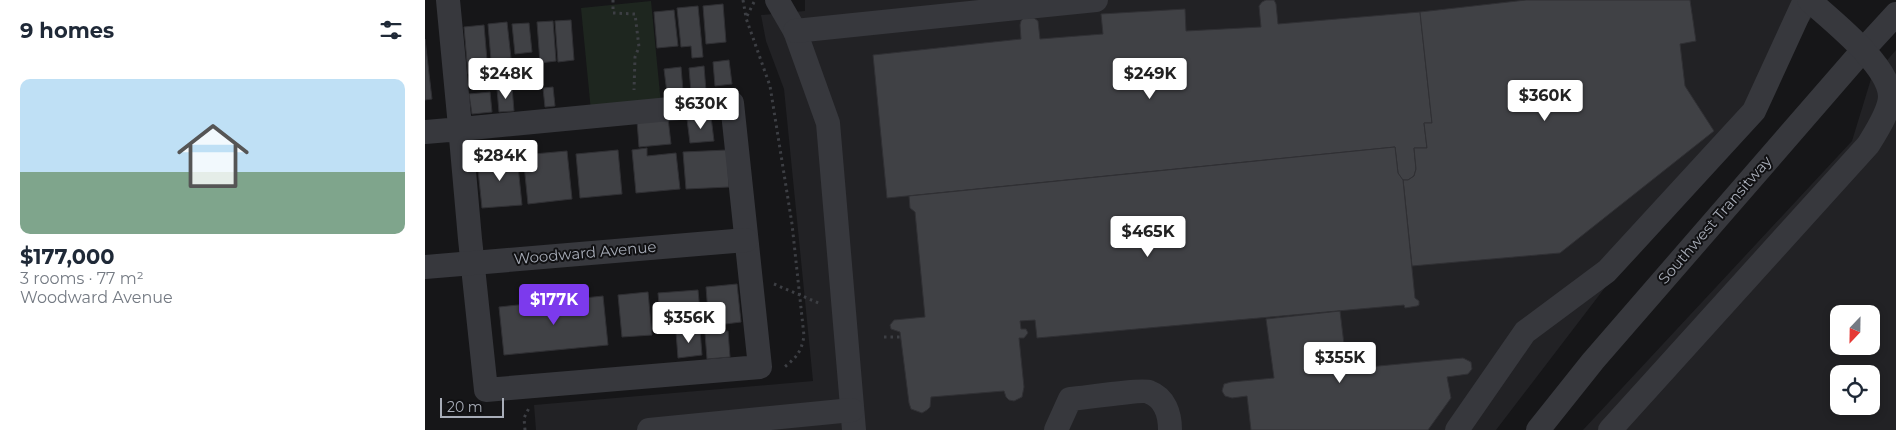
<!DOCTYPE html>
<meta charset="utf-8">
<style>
:root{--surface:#fff;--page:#f2f2f3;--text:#1f2937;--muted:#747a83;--accent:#7c3aed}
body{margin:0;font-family:Montserrat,sans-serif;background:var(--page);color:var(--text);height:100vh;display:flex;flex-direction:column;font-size:19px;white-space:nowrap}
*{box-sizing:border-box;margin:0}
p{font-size:16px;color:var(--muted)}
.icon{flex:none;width:28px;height:28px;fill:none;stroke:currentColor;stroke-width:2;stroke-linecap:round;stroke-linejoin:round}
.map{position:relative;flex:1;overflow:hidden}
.panel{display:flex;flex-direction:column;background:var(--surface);width:425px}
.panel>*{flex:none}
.needle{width:32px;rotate:202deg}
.fabs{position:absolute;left:1405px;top:305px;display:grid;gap:10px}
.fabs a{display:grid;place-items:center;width:50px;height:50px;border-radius:10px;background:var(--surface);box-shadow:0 2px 8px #0003;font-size:25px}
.scale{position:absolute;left:15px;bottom:12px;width:64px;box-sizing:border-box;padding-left:5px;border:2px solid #a8adb8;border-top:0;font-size:14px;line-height:18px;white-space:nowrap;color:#a8adb8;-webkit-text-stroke:4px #111113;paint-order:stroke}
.price{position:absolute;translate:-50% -42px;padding:0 11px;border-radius:5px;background:#fff;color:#222;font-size:16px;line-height:32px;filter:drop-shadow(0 1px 2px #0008)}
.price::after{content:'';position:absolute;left:50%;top:30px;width:15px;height:11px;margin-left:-8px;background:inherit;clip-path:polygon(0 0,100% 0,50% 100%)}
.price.active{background:var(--accent);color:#fff}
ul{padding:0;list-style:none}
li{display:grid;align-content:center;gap:10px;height:265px;padding:0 20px}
li span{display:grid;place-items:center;height:155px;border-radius:10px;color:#555}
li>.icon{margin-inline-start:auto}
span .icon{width:90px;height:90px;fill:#fffc;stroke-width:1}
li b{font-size:21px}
h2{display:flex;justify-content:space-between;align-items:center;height:60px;padding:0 20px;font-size:21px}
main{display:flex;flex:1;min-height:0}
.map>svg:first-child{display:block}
</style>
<main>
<section class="panel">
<h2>9 homes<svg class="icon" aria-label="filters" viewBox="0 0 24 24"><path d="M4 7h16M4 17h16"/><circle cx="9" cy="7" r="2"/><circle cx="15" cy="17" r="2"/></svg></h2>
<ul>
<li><span style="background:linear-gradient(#bfe0f5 60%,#7fa58c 0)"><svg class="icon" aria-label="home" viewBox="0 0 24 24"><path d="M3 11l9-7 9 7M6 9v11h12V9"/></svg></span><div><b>$177,000</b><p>3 rooms · 77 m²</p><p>Woodward Avenue</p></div></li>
</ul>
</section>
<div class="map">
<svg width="1471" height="430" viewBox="0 0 1471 430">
<rect width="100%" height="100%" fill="#161618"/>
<!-- built -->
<g fill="#222225" fill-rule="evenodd">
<polygon points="380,0 1400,0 1071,430 111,430 109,405 388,381 359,89 341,41 336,15 380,11"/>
<path d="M 1471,50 L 1471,430 L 1158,430 L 1427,141 L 1446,79 ZM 1414,314 L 1446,314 L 1446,346 L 1414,346 ZM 1414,374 L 1446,374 L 1446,406 L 1414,406 Z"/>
</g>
<!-- green -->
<polygon fill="#1e261f" points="226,1 236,104 166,111 156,8"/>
<!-- building -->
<g fill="#404145" stroke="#303034">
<polygon points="841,0 849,0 851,4 853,24 995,12 1007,123 999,123 1002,148 989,148 991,169 989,176 983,180 978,180 975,177 973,173 970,147 462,198 448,55 596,39 595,25 596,21 599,18 609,18 613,21 615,39 678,34 676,14 760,9 761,31 836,27 834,6 837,2"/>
<polygon points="1101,0 1265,0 1271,41 1255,44 1260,86 1289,131 1135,253 987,266 978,180 983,180 989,176 991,169 989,148 1002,148 999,123 1007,123 995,12"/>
<polygon points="298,4 301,42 281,44 278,6"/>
<polygon points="273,6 278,57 267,58 266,46 256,47 252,8"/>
<polygon points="249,10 253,46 232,48 229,12"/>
<polygon points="146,20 149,60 133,62 130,21"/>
<polygon points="128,21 131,61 115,63 112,22"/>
<polygon points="82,22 86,58 66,60 63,24"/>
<polygon points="104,23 107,52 90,54 87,24"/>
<polygon points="59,25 63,72 43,74 39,27"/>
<polygon points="0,39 7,99 0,100"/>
<polygon points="304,60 307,84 290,86 288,62"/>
<polygon points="279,66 281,91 266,92 264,68"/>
<polygon points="256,67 258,91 242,93 239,69"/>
<polygon points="87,87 89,111 74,112 72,89"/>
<polygon points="128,87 130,106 120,107 118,88"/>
<polygon points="65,92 67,112 47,114 44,94"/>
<polygon points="286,117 289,141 265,143 262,119"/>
<polygon points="243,118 246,144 214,147 212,121"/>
<polygon points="970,147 973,173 978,180 990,298 994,301 994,305 992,306 980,308 979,305 612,338 610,320 595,321 596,329 601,329 603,333 599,338 594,338 599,387 597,397 589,401 584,400 581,397 579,391 506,397 505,407 502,410 497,413 486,409 484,403 475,332 466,329 465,325 469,320 500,317 490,212 485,208 484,196"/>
<polygon points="222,148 222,156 251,153 255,189 211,193 207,150"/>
<polygon points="193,150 197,194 155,198 151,154"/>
<polygon points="302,150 304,187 261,189 258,152"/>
<polygon points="142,151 147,199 103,204 98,155"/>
<polygon points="92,156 97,205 57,208 52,160"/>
<polygon points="312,284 316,322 284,326 281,287"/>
<polygon points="273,290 276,323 236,327 233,293"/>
<polygon points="223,292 227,335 197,337 193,295"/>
<polygon points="178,296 183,345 79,355 74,307"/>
<polygon points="915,311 922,369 1038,358 1046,362 1047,369 1043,374 1022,377 1026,398 1003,430 826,430 822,396 807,398 800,396 797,391 799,384 806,382 849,378 841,319"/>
<polygon points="275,330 277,355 253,358 251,332"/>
<polygon points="303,331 305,357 282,359 280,333"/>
</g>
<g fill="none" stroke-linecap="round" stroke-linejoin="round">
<!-- path -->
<g stroke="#3d3f44" stroke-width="3" stroke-dasharray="2.5 4" stroke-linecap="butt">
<polyline points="188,0 188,13 210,14 214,47 210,57 209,90"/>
<polyline points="318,0 321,17"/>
<path d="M 329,2 L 321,18 L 345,86 L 367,224 L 379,336 C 376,353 371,358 357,369"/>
<polyline points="349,284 396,304"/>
<polyline points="459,337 476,337"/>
<polyline points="100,430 99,418 104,408"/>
</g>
<!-- minor -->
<g stroke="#37383d" stroke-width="24">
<polyline points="352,0 370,31 403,123 429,430"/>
<polyline points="370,31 671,0"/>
<path d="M 0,132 L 36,129 L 307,103 L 335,367 L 61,390 C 56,340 50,289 45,239 C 38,159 31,80 23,0"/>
<polyline points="0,267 321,240"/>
<polyline points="224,430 427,410"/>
<path d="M 631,430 L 645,399 C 658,398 717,389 724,392 C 740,398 745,414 745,430"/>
<polyline points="1032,430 1100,332 1182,271 1329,111 1380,0"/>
<polyline points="1113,430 1168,361 1438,50 1471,14"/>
<path d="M 1185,430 L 1443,145 C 1451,132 1465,111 1465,96 C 1464,65 1406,20 1384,0"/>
</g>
</g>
<g text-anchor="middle" stroke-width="4" stroke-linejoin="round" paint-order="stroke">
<!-- street labels -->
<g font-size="15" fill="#a8adb8" stroke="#111113">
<text transform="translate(1290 220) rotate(-49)" y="5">Southwest Transitway</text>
<text transform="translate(160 253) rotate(-5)" y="5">Woodward Avenue</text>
</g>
</g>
</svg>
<div class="fabs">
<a><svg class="needle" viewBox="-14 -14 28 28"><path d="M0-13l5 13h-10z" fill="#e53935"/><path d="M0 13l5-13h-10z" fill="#747a83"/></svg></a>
<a><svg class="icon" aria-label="locate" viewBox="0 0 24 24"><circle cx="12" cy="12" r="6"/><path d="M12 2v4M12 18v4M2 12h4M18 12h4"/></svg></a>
</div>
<div class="scale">20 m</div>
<b class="price" style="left:81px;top:100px">$248K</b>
<b class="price" style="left:725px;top:100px">$249K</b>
<b class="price" style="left:1120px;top:122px">$360K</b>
<b class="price" style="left:276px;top:130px">$630K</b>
<b class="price" style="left:75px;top:182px">$284K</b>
<b class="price" style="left:723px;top:258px">$465K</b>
<b class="price active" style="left:129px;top:326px">$177K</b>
<b class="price" style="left:264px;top:344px">$356K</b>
<b class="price" style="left:915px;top:384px">$355K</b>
</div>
</main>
